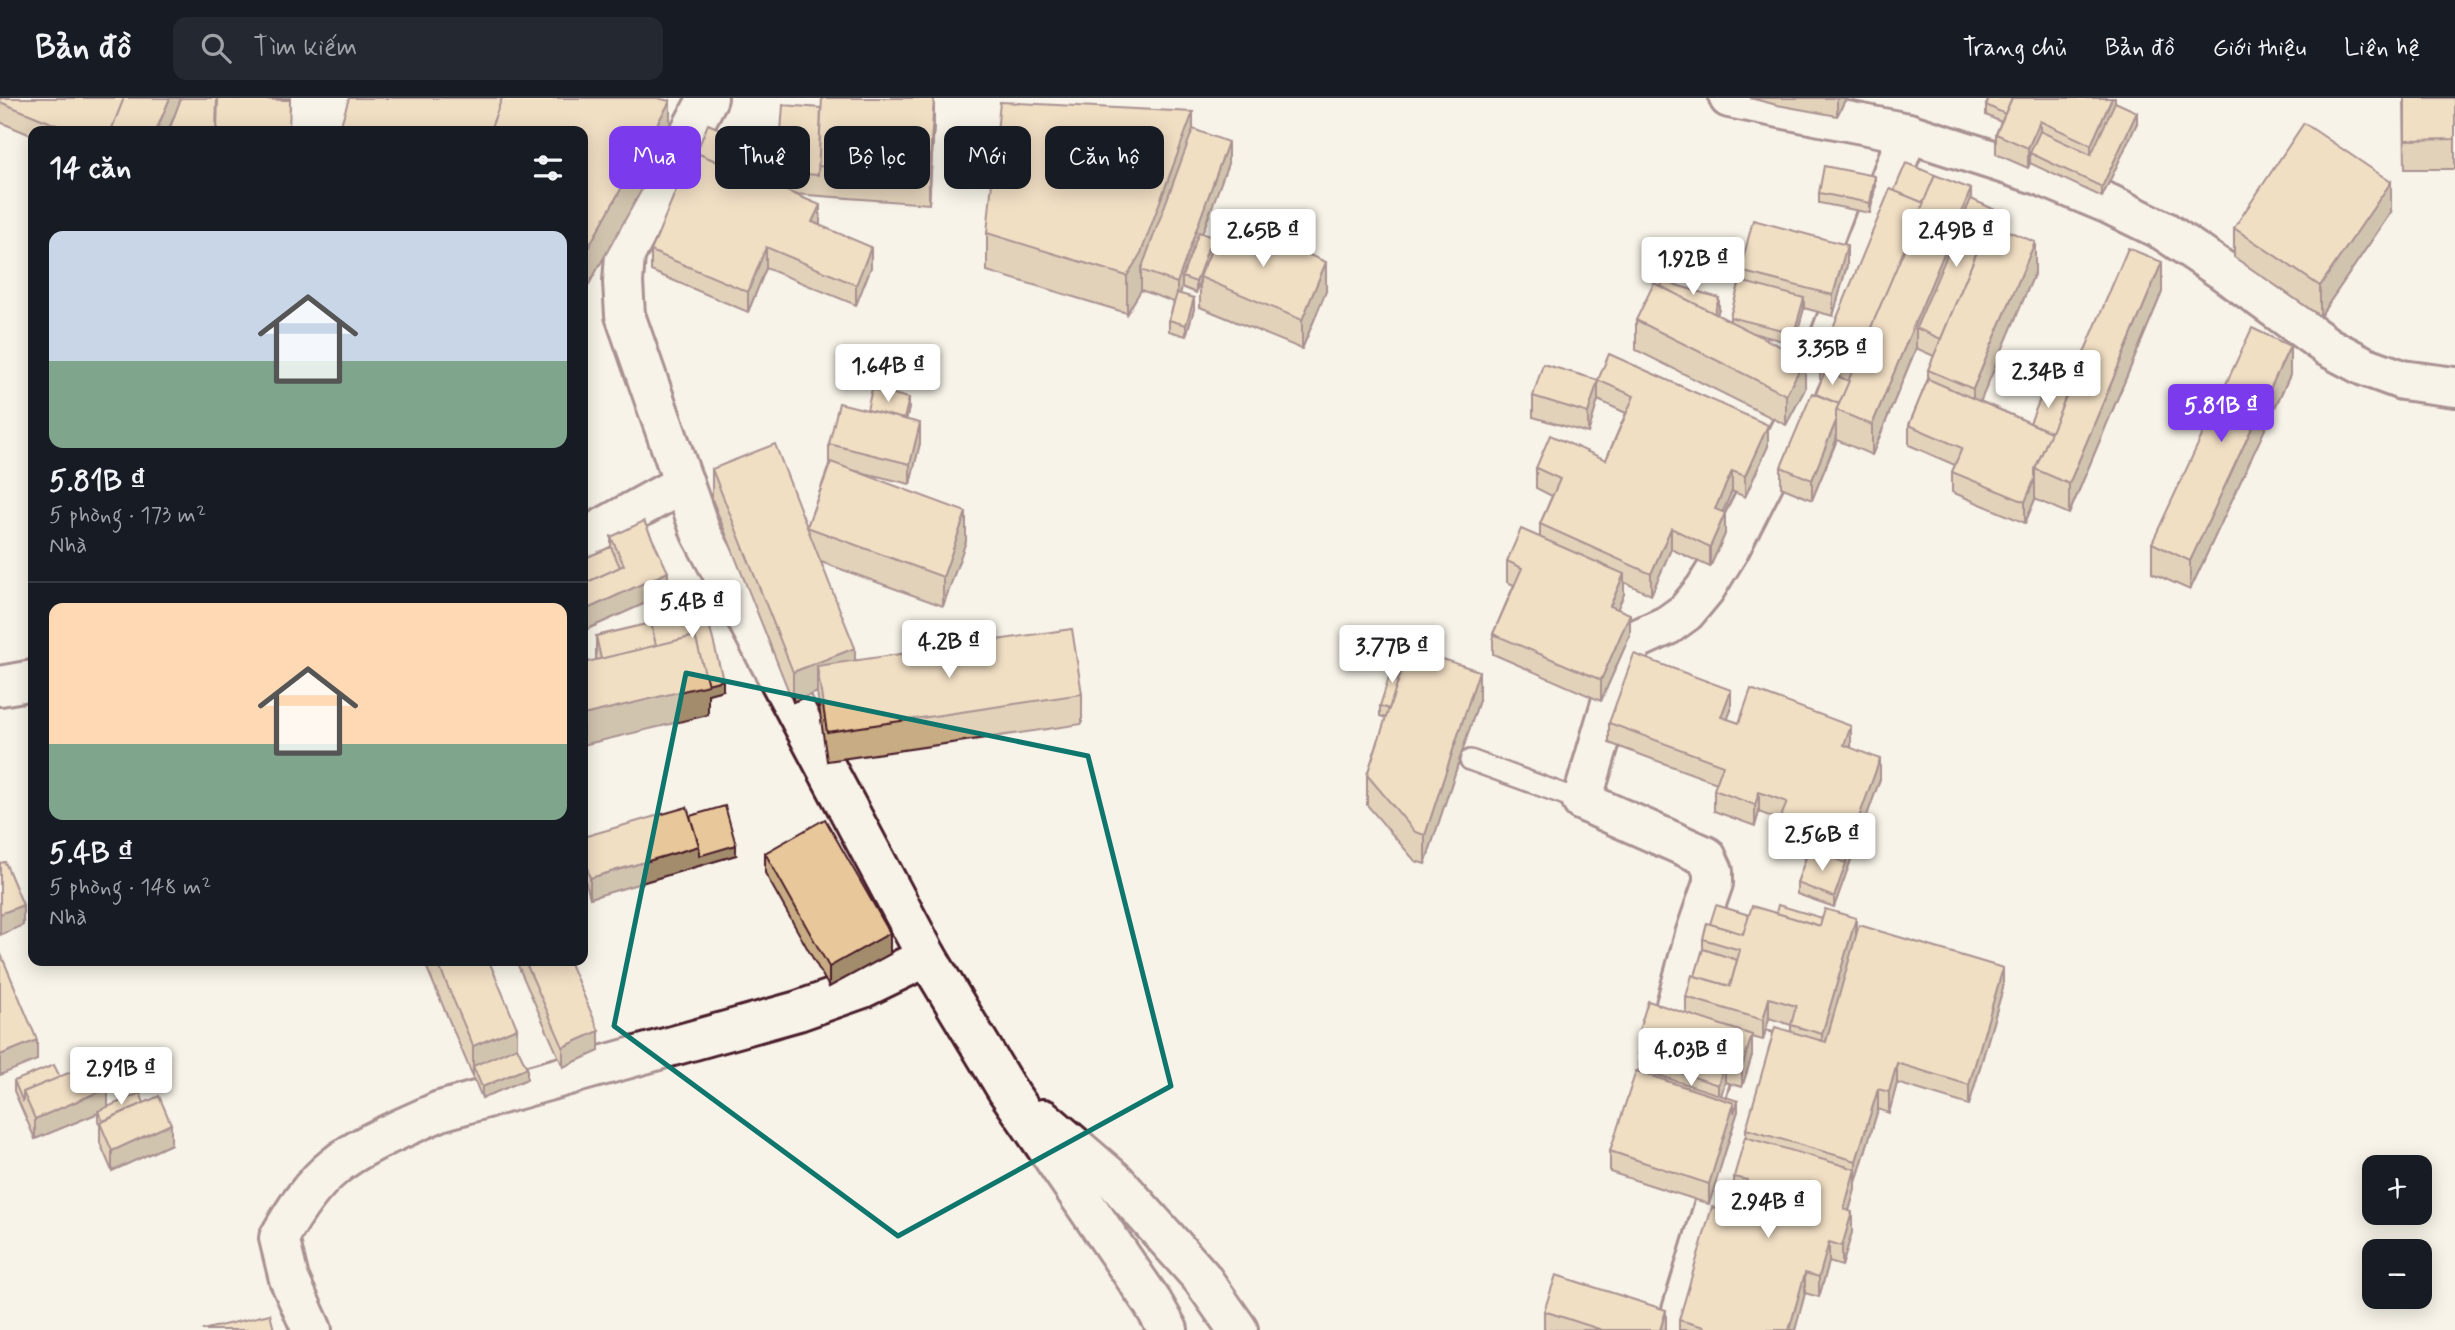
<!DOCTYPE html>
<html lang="vi">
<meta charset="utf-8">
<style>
:root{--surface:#171b24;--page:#242831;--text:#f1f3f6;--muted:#9ea1a6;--line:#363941;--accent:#7c3aed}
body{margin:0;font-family:Mynerve,sans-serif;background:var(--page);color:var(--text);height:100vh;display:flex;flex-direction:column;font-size:26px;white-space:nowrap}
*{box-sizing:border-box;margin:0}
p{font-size:23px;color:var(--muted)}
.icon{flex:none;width:38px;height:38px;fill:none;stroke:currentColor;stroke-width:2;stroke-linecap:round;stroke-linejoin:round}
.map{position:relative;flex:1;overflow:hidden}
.panel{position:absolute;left:28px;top:28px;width:560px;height:840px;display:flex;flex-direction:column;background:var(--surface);border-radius:14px;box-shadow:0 4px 18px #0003}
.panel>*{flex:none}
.guide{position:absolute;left:609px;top:28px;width:665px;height:63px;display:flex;gap:14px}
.controls{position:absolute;left:2362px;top:1057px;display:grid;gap:14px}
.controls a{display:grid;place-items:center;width:70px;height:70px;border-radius:14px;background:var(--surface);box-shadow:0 4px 18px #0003;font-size:35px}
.price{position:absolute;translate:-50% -60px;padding:0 16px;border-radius:7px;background:#fff;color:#222;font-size:23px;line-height:46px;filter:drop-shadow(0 2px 4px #0008)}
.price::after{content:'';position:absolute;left:50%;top:42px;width:21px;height:16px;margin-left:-10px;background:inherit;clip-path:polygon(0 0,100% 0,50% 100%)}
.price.current{background:var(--accent);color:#fff}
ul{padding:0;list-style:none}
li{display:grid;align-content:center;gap:14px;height:371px;padding:0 21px}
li+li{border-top:2px solid var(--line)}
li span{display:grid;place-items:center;height:217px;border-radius:14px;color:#555}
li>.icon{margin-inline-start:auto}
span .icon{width:126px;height:126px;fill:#fffc;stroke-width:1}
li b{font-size:30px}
h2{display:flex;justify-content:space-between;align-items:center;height:84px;padding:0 21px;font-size:30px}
.chip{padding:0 24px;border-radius:14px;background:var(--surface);box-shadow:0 4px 18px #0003;font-size:24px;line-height:63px}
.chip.current{background:var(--accent);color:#fff}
header{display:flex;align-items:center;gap:42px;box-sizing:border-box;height:98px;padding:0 35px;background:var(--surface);border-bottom:2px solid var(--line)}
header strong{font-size:33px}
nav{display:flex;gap:38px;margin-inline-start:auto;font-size:24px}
.search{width:490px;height:63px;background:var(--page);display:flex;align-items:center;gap:18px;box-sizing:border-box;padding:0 24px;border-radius:14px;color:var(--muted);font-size:26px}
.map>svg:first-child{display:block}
</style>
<header>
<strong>Bản đồ</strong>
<div class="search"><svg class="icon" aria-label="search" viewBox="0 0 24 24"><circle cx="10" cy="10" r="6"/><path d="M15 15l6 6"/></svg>Tìm kiếm</div>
<nav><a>Trang chủ</a><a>Bản đồ</a><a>Giới thiệu</a><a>Liên hệ</a></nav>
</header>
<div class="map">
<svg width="2455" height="1232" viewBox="0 0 2455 1232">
<rect width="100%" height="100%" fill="#f7f3e8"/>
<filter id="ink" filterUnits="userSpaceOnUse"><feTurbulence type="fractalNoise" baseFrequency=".0143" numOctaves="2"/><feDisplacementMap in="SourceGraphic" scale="14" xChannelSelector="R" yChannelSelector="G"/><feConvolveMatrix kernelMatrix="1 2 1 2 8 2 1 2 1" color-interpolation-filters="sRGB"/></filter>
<g filter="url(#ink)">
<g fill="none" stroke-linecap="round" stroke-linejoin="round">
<!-- lane casing -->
<g stroke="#4a1f2b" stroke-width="24">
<polyline id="lane" points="1470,662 1582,703"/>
</g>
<!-- street casing -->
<g stroke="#4a1f2b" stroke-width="44">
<g id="street">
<polyline points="708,0 625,157 623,184 625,217 701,435 927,859 1007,992 1152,1204 1168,1232"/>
<polyline points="1729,0 1908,35 2039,77 2109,106 2164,133 2222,172 2328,249 2364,268 2402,282 2455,289"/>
<polyline points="583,441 684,385"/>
<polyline points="0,588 33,582"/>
<polyline points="1043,1021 1116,1084 1201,1179 1238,1232"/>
<path d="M 312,1232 L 289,1181 L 279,1140 C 294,1113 311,1087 335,1068 C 361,1046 408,1028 440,1013 L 798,913 L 863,890 L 927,859"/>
<polyline points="1676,1232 1762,952 1680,921 1676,907 1695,837 1713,785 1713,773 1706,758 1582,703 1616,588 1633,543 1668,527 1686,514 1705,491 1729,452 1808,297 1908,35"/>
</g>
</g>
<!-- lane -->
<use href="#lane" stroke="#f7f3e8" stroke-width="19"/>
<!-- street -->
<use href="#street" stroke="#f7f3e8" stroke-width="38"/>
</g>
<!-- wall -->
<g fill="#c8ac84" stroke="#4a1f2b" stroke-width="2">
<polygon points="0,0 175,18 168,33 33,33 33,38 0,24"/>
<polygon points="1750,0 1846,0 1837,18 1777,7"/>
<polygon points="2115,0 2115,4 2137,25 2102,99 2030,65 2028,70 1996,56 1996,36 2001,24 1986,17 1986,7"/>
<polygon points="2404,0 2455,0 2455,71 2405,71"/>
<polygon points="934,26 929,106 793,96 819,128 871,169 856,207 766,170 748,214 651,173 651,153 696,55 746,53 738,72 778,90 778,74"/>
<polygon points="1193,31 1228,65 1202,135 1212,150 1326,193 1302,251 1200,209 1200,182 1196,195 1182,189 1180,196 1194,211 1186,238 1169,233 1169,222 1174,204 1141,192 1127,215 987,173 987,135"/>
<polygon points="1875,89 1870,115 1819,105 1819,95"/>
<polygon points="1894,93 1971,101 1998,129 2035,174 1980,303 2030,325 2066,298 2162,194 2069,416 2035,401 2025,425 1952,394 1952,374 1955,367 1909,347 1909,327 1928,281 1928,272 1934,258 1916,250 1872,357 1837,342 1812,402 1781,389 1781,369 1821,282 1820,281 1820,261"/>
<polygon points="2391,114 2320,218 2234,159 2234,130"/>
<polygon points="1847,167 1833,218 1804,210 1794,246 1753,235 1805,291 1786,327 1636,252 1636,222 1661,189 1719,210 1717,217 1730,224 1730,219 1740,183 1740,173"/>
<polygon points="2290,277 2190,492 2152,475 2152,445"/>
<polygon points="1598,282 1768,348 1745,399 1732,393 1722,414 1725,436 1710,469 1671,451 1651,497 1624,484 1624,496 1617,511 1630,537 1601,603 1493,556 1493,536 1514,487 1507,484 1507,463 1540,439 1540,426 1552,398 1536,390 1536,370 1606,362 1626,315 1598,302 1588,335 1533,319 1533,298"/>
<polygon points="909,310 906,321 920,345 910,386 852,372 966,443 943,508 821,464 855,562 1082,596 1082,626 827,663 817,594 793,604 712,401 712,371 807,429 829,367 829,346 867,312"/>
<polygon points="611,439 668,495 583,533 583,461 611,449"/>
<polygon points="651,526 723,592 708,596 708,617 596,562 596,538"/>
<polygon points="1479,602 1425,766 1415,763 1367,707 1367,677 1386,620 1380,618 1380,608"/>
<polygon points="1731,612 1727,621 1739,625 1851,648 1850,649 1880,681 1834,809 1797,796 1797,785 1806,760 1777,750 1777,729 1780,722 1759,714 1755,728 1714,713 1714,692 1717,685 1609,645 1609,625"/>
<polygon points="690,718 736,757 590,800 583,774 583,739"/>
<polygon points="765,755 890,856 829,889 765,775"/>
<polygon points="1749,817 1856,838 2003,890 1969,1007 1897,985 1889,1015 1878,1011 1856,1084 1855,1083 1855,1091 1849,1113 1852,1134 1842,1168 1829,1164 1819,1199 1805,1195 1795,1232 1679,1232 1679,1222 1737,1116 1742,1101 1734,1099 1734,1079 1746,1039 1746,1031 1791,934 1791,927 1769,920 1763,942 1752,939 1752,957 1742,989 1725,984 1721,997 1738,1013 1709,1106 1610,1074 1610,1053 1639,971 1639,961 1641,956 1638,956 1638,935 1686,915 1686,899 1695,878 1703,851 1703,841 1710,826"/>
<polygon points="424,863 489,863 527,981 482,1000"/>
<polygon points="516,863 569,863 599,953 563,969"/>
<polygon points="60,979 108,1009 144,1005 171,1046 112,1073 100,1045 100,1027 98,1023 98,1015 35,1041 14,993 14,983"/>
<polygon points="1544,1213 1666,1232 1544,1232"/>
</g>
<!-- shaded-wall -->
<g fill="#a28c6c" stroke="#4a1f2b" stroke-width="2">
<polygon points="170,0 182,0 168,33 156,33"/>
<polygon points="934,0 934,26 929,106 929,76"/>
<polygon points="1837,0 1846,0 1837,18"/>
<polygon points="2112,0 2115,0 2115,14 2091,68 2091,47"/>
<polygon points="670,3 670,41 583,197 583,159"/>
<polygon points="1193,14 1193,51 1141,172 1141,192 1127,215 1127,178"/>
<polygon points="2137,14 2137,25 2102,99 2102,89"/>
<polygon points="2040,23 2040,44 2030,55 2030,65 2028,70 2028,50"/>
<polygon points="746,42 746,53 731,89 731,79"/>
<polygon points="1228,44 1228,65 1186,180 1182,179 1182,189 1177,205 1177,185"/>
<polygon points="1875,78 1875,89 1870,115 1870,105"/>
<polygon points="2391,84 2391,114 2320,218 2320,188"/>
<polygon points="1971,91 1971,121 1916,230 1916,250 1872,357 1872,327"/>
<polygon points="820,107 820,127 812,124"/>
<polygon points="1998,113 1998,133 1944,242"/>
<polygon points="1212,139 1212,150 1200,179 1200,182 1196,195 1196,184"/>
<polygon points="2035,144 2035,174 1973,321 1973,291"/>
<polygon points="1847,147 1847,167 1833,218 1833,197"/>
<polygon points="766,149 766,170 748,214 748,194"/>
<polygon points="871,149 871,169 856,207 856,187"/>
<polygon points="1326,164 1326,193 1302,251 1302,222"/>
<polygon points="2162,164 2162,194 2069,416 2069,386"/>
<polygon points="1194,200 1194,211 1186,238 1186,227"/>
<polygon points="1719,200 1719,210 1712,233 1712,222"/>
<polygon points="1804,200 1804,210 1794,246 1794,235"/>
<polygon points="2290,248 2290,277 2190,492 2190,463"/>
<polygon points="1805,261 1805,291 1786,327 1786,297"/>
<polygon points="1598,282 1598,302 1588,335 1588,315"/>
<polygon points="909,300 909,310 902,340 902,330"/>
<polygon points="1836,323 1836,342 1812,402 1812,382"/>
<polygon points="920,325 920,345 910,386 910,366"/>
<polygon points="1768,327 1768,348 1745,399 1745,378"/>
<polygon points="1732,373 1732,393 1715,431 1715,411"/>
<polygon points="2035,380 2035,401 2025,425 2025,404"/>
<polygon points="966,414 966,443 943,508 943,479"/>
<polygon points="1725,415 1725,436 1710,469 1710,449"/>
<polygon points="1671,430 1671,451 1651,497 1651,476"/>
<polygon points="668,474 668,495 583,533 583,513"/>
<polygon points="1624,476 1624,496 1610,528 1610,508"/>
<polygon points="1630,516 1630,537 1601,603 1601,582"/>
<polygon points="855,550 855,580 817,568 817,594 793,604 793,574"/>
<polygon points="1479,573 1479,602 1425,766 1425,737"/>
<polygon points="723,582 723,592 708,596 708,617 583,647 583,617"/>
<polygon points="1731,592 1731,612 1721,639 1721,619"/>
<polygon points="1851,628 1851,648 1844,667 1844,647"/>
<polygon points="1880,661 1880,681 1834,809 1834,799 1846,765 1846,755"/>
<polygon points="1759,694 1759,714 1755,728 1755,707"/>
<polygon points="736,747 736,757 590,800 590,780 699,748"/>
<polygon points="23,807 23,827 0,837 0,816"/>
<polygon points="1856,820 1856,841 1822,957 1822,936"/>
<polygon points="890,835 890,856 829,889 829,869"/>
<polygon points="2003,870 2003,890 1969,1007 1969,987"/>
<polygon points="1769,900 1769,920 1763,942 1763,922"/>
<polygon points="517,930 517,960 473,968 473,978 473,948"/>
<polygon points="599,933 599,953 563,969 563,949"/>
<polygon points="1752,937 1752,957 1742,989 1742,969"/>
<polygon points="37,942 37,962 0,977 0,957"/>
<polygon points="1725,964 1725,984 1718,1007 1718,987"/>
<polygon points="1897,965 1897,985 1889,1015 1889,994"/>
<polygon points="527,970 527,981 482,1000 482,989"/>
<polygon points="108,990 108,1011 35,1041 35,1021"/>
<polygon points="1878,991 1878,1011 1856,1084 1856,1063"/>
<polygon points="1738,1003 1738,1013 1734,1025 1709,1106 1709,1086 1734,1005"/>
<polygon points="171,1026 171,1046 112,1073 112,1053"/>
<polygon points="1855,1071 1855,1091 1844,1131 1844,1111"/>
<polygon points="1852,1114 1852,1134 1842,1168 1842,1148"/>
<polygon points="1829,1144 1829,1164 1819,1199 1819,1179"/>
<polygon points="1805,1175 1805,1195 1795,1232 1789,1232"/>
<polygon points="1666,1212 1666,1232 1660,1232"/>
</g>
<!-- building -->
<g fill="#e8c89a" stroke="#4a1f2b" stroke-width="2">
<polygon points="0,0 124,0 111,33 71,33 0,4"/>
<polygon points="124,0 170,0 156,33 111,33"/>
<polygon points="181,0 217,0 216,33 169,33"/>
<polygon points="218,0 290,2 289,33 217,33"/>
<polygon points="244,0 290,0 290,12 290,2"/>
<polygon points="349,0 502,0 490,33 339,33"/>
<polygon points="502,0 657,0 670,3 583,159 583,33 490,33"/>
<polygon points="822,0 934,0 929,76 818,68"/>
<polygon points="1989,0 2012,0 2005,16 1986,7"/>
<polygon points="2012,0 2112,0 2091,47 2040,23 2028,50 1996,36"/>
<polygon points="2405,0 2455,0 2455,41 2405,42"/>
<polygon points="1000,4 1193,14 1141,155 1127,178 987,135"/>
<polygon points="2115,4 2137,14 2102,89 2030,55 2040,33 2091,57"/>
<polygon points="783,7 821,10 818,77 778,74"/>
<polygon points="2304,25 2391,84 2320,188 2234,130"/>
<polygon points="708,26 746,42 734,71 696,55"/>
<polygon points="1193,31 1228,44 1177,185 1141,172"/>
<polygon points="692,53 820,107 812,124 871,149 856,187 766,149 748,194 651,153"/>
<polygon points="1906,65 1935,77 1924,105 1894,93"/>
<polygon points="1824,68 1875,78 1870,105 1819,95"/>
<polygon points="1935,77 1971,91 1872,327 1836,312"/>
<polygon points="1890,91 1924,105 1852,274 1820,261"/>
<polygon points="1971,101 1998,113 1992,127 1989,125 1941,241 1916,230"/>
<polygon points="1224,121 1326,164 1302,222 1200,179"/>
<polygon points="1753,122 1847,147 1833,197 1740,173"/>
<polygon points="1989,125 2035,144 1973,291 1928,272"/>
<polygon points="1199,134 1212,139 1196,184 1182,179"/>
<polygon points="2128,150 2162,164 2069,386 2035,371"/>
<polygon points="1663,183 1719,200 1714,216 1661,189"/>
<polygon points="1740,183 1804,200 1794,235 1730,219"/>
<polygon points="1654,185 1805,261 1786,297 1636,222"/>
<polygon points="1177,195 1194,200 1186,227 1169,222"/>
<polygon points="2252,230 2290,248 2190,463 2152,445"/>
<polygon points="1609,256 1768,327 1745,378 1732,373 1715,411 1725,415 1710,449 1671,430 1651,476 1540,426 1560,381 1536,370 1550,337 1606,362 1634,298 1598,282 1588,315 1533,298 1543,266 1598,282"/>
<polygon points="1825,273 1849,283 1839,306 1816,296"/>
<polygon points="1928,281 2051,334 2035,371 2035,380 2025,404 1952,374 1962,350 1909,327"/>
<polygon points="2045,289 2066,298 2051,334 2030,325"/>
<polygon points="872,291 909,300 904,321 867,312"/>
<polygon points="1812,295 1839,306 1836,312 1836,323 1812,382 1781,369"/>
<polygon points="839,305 920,325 910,366 829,346"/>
<polygon points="775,346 807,429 831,364 966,414 943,479 807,429 855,550 793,574 712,371"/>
<polygon points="644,423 668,474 583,513 583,486 624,467 611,439"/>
<polygon points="1521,431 1624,476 1610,508 1630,516 1601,582 1493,536 1522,470 1507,463"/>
<polygon points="611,449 620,469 583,486 583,461"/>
<polygon points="706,514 723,582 707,586 695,538 656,548 651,526"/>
<polygon points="651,525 656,548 601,561 596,538"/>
<polygon points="1072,531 1082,596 827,634 817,568"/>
<polygon points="695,538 708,587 583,617 583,565"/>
<polygon points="1409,550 1479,573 1425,737 1415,734 1367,677"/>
<polygon points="1634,556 1731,592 1721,619 1739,625 1751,591 1851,628 1844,647 1880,661 1846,755 1777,729 1787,704 1759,694 1755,707 1714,692 1723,667 1609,625"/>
<polygon points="1394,563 1403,567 1389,611 1380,608"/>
<polygon points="725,708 736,747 699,758 699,748 690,718"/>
<polygon points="687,709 699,748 590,780 583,754 583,739"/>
<polygon points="825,721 890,835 829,869 765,755"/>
<polygon points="1809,751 1846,765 1834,799 1797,785"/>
<polygon points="5,764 23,807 0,816 0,765"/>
<polygon points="1716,807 1749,817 1743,836 1710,826"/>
<polygon points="1778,807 1822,820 1820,828 1776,815"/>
<polygon points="1752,808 1820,828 1825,811 1856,820 1822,936 1791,927 1796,908 1769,900 1763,922 1686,899 1692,877 1730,888 1740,852 1703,841 1707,825 1743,836"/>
<polygon points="1859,827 2003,870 1969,987 1897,965 1889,994 1878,991 1856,1063 1746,1031 1775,929 1826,944"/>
<polygon points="1703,851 1737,862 1730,888 1695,878"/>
<polygon points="0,854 37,942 0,957"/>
<polygon points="437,863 489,863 517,930 473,948"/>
<polygon points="525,863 569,863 599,933 563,949"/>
<polygon points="1648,903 1752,937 1742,969 1725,964 1718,987 1639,961 1647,938 1638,935"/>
<polygon points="517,949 527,970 482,989 473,968"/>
<polygon points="97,963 108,990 35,1021 23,994"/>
<polygon points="54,967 60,979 23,994 23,1004 14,983"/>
<polygon points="1639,971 1738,1003 1734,1015 1734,1005 1639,974"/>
<polygon points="1636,973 1734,1005 1709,1086 1610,1053"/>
<polygon points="140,995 144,1005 103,1023 98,1013"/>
<polygon points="159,998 171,1026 112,1053 100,1025"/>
<polygon points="1745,1039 1855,1071 1844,1111 1852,1114 1842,1148 1829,1144 1819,1179 1805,1175 1789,1232 1704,1232 1704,1229 1679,1222 1712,1109 1737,1116 1747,1082 1734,1079"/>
<polygon points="1556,1177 1666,1212 1660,1232 1602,1232 1544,1213"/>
<polygon points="270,1216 274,1232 202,1232"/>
</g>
</g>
<!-- marked area -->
<path d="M0 0H2455V1232H0ZM 686,575 L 1088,658 L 1171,988 L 898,1138 L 614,928 Z" fill="#f7f3e8" fill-opacity=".55" fill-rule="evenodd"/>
<path fill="none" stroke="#0f766e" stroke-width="5" stroke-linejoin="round" d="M 686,575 L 1088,658 L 1171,988 L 898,1138 L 614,928 Z"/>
</svg>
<div class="controls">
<a>+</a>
<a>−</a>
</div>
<b class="price" style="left:1263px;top:171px">2.65B ₫</b>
<b class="price" style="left:1956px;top:171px">2.49B ₫</b>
<b class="price" style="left:1693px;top:199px">1.92B ₫</b>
<b class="price" style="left:1832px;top:289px">3.35B ₫</b>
<b class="price" style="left:888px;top:306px">1.64B ₫</b>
<b class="price" style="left:2048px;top:312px">2.34B ₫</b>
<b class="price current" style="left:2221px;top:346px">5.81B ₫</b>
<b class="price" style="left:692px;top:542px">5.4B ₫</b>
<b class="price" style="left:949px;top:582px">4.2B ₫</b>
<b class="price" style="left:1392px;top:587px">3.77B ₫</b>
<b class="price" style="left:1822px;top:775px">2.56B ₫</b>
<b class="price" style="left:1691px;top:990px">4.03B ₫</b>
<b class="price" style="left:121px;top:1009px">2.91B ₫</b>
<b class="price" style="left:1768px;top:1142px">2.94B ₫</b>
<div class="guide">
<a class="chip current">Mua</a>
<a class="chip">Thuê</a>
<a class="chip">Bộ lọc</a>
<a class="chip">Mới</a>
<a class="chip">Căn hộ</a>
</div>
<section class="panel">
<h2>14 căn<svg class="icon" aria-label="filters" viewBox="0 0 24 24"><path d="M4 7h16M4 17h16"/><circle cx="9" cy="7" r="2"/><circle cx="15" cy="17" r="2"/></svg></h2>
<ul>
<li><span style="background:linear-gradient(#c9d6e8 60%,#7fa58c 0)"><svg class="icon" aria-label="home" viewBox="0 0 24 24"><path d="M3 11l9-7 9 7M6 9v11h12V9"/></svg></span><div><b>5.81B ₫</b><p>5 phòng · 173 m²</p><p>Nhà</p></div></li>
<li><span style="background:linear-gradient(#ffd9b3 65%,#7fa58c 0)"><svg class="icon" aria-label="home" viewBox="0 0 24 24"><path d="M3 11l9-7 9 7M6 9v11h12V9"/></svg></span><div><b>5.4B ₫</b><p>5 phòng · 148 m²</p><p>Nhà</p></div></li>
</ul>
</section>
</div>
